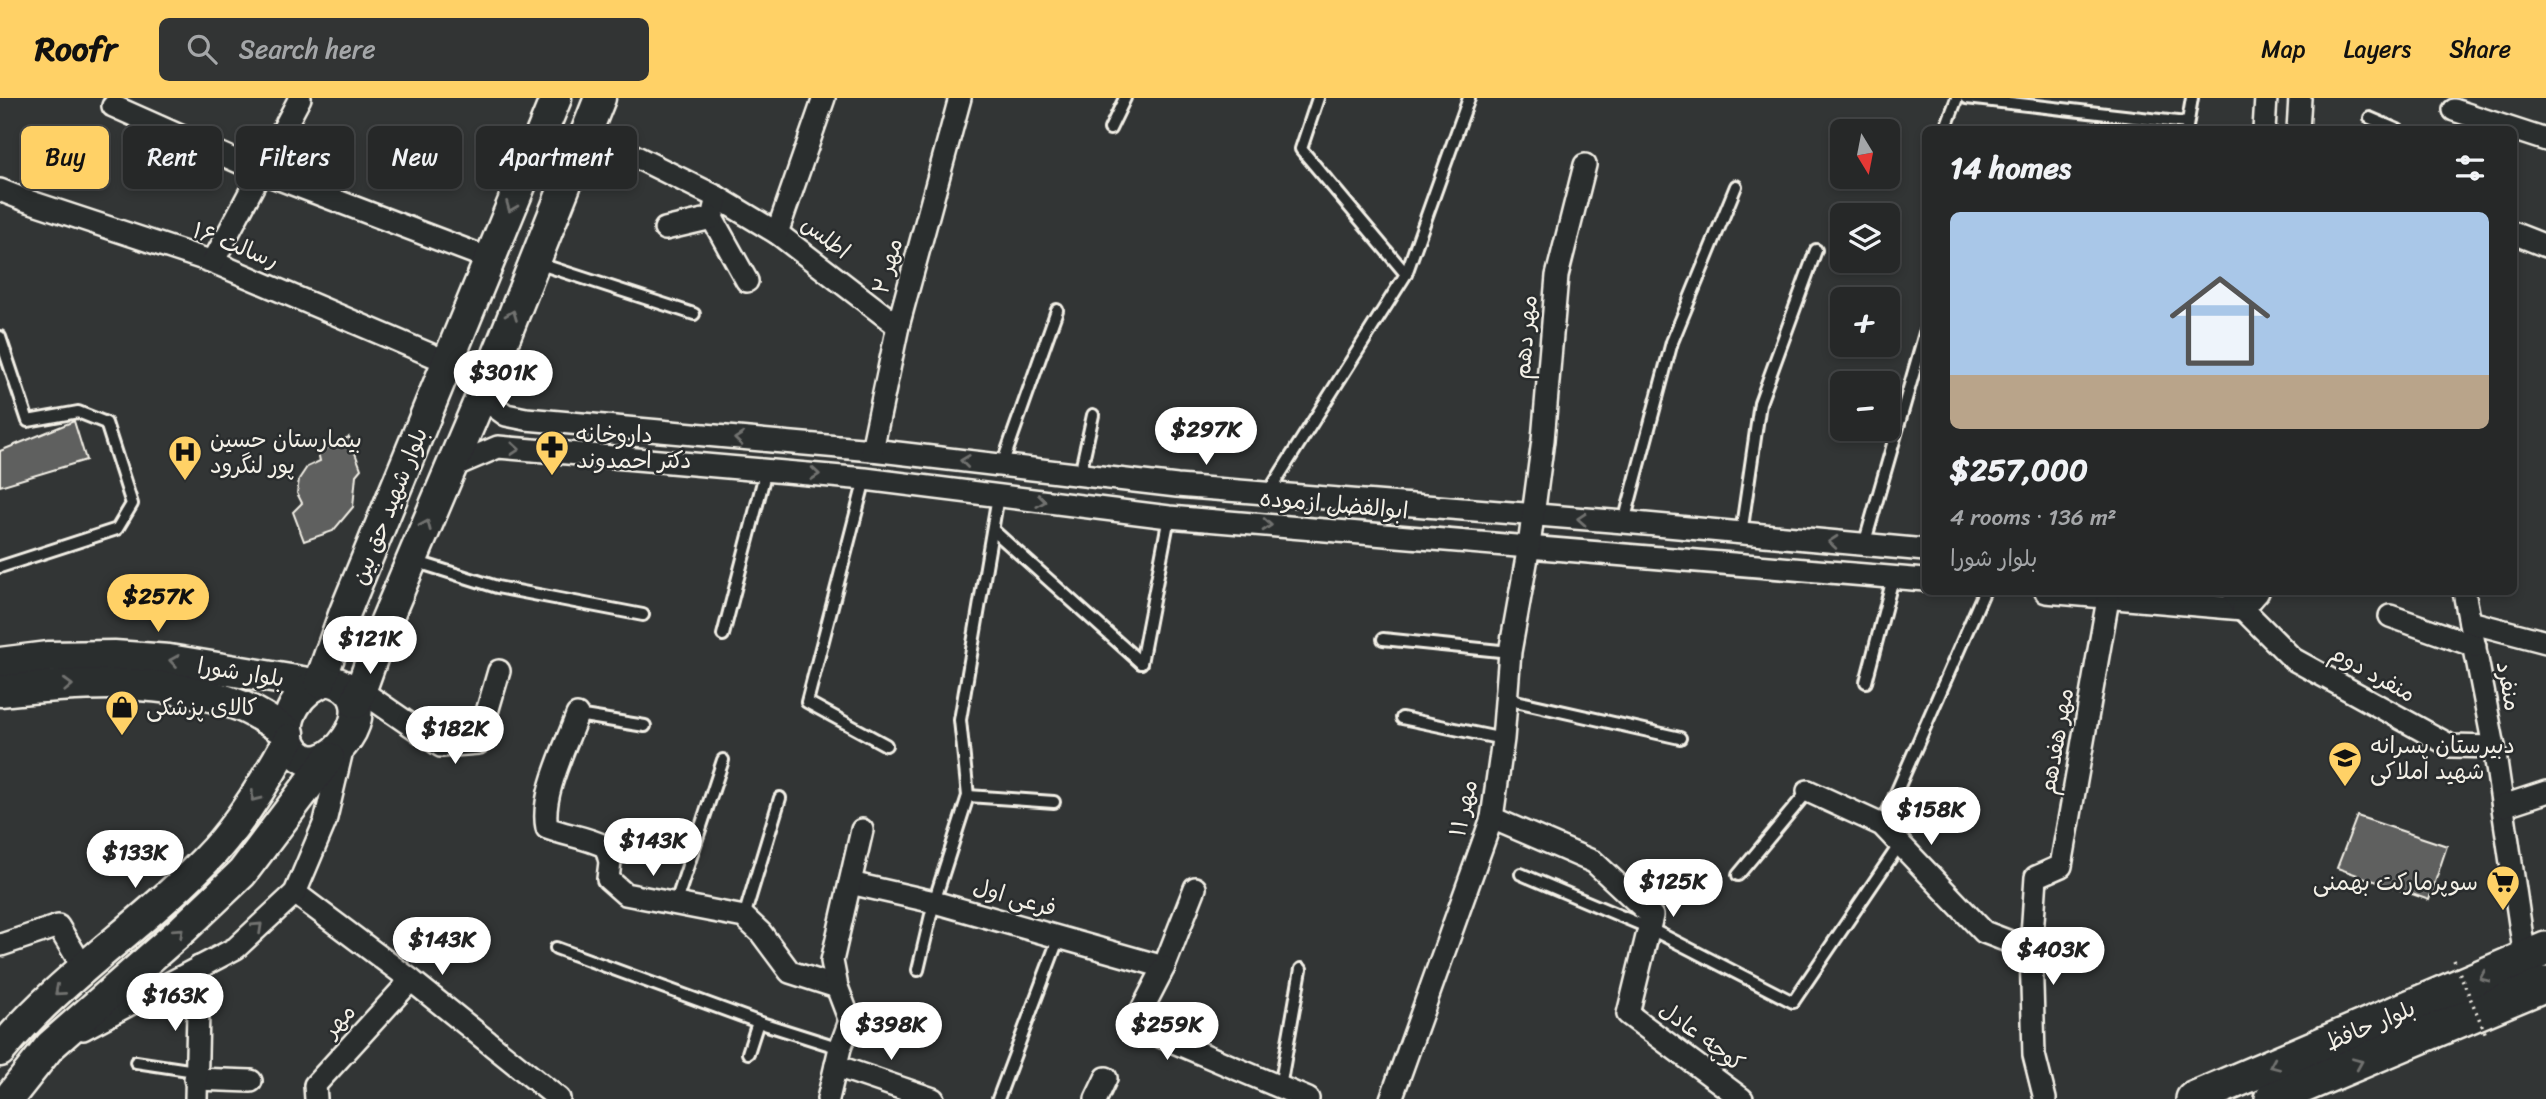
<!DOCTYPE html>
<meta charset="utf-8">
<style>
:root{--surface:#262828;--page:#323434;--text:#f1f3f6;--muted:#a4a6a8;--line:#424445;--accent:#ffd166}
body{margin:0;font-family:Sriracha,"Playpen Sans Arabic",sans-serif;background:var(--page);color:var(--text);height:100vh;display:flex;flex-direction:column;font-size:26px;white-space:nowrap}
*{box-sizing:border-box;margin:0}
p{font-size:23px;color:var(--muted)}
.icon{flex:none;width:38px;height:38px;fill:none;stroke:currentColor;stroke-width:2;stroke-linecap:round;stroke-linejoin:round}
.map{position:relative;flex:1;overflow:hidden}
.drawer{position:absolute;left:1922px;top:28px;width:595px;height:469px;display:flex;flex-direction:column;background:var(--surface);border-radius:10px;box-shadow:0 4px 10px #0003,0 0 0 2px var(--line)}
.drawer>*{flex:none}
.guide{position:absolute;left:21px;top:28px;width:665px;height:63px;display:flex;gap:14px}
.needle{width:46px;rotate:170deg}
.fabs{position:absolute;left:1830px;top:21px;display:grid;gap:14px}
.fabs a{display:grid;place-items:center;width:70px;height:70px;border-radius:10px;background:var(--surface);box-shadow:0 4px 10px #0003,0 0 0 2px var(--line);font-size:35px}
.price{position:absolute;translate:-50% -60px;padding:0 16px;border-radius:24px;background:#fff;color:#222;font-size:23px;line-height:46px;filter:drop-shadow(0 2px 4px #0008)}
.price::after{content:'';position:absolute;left:50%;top:42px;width:21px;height:16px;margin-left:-10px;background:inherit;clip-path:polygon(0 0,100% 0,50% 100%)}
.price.on{background:var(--accent);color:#111}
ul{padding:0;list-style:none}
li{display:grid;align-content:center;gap:14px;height:371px;padding:0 28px}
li+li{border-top:2px solid var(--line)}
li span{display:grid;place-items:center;height:217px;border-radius:10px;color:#555}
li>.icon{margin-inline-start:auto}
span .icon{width:126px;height:126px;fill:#fffc;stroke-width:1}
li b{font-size:30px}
h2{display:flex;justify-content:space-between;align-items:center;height:84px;padding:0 28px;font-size:30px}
.chip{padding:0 24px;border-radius:10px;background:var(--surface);box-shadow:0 4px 10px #0003,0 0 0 2px var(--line);font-size:24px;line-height:63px}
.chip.on{background:var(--accent);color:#111}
header{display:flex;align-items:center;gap:42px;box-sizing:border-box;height:98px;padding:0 35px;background:var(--accent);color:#111}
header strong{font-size:33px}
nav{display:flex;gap:38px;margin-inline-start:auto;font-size:24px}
.search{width:490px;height:63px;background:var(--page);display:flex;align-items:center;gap:18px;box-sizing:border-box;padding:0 24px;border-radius:10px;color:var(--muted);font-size:26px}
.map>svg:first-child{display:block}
</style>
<header>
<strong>Roofr</strong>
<div class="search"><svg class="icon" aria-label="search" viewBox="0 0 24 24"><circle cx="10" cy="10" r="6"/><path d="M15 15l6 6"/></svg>Search here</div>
<nav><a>Map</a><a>Layers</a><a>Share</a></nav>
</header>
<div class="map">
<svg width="2546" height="1001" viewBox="0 0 2546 1001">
<rect width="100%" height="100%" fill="#323535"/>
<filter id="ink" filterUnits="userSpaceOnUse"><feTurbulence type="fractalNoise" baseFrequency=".0143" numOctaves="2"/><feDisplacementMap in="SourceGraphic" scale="14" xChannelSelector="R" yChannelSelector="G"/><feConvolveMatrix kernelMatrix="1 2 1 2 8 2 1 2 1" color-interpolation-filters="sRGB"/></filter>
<g filter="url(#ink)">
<!-- building -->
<g fill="#5f605f" stroke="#f4f1e8" stroke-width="2">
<polygon points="74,323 86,362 0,388 0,353"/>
<polygon points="349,339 361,371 356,377 353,409 333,433 304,443 293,414 302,405 297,395 299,381 307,369 320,363 318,354"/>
<polygon points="2357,718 2447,748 2429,802 2337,770"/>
</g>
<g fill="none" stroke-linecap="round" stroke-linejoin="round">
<!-- service casing -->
<g stroke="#f4f1e8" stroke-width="16">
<g id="service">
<polyline points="1318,0 1301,51 1406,176"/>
<polyline points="1966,0 2186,25"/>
<polyline points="2370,20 2398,32"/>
<polyline points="2187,29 2192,0"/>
<polyline points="1110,31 1125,0"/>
<polyline points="1945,32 1957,0"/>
<polyline points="537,165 694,216"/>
<polyline points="0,239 28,323 78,314 106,325 132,406 117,431 0,469"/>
<polyline points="1002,367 1057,212"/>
<polyline points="1080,376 1093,317"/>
<polyline points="865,381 807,604 886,647"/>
<polyline points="1268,395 1406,176 1469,0"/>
<polyline points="1624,424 1672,244 1736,88"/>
<polyline points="993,432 1141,565"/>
<polyline points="1741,436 1760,305 1816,152"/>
<polyline points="1864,447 1925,235"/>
<polyline points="414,463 497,489 643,517"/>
<polyline points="723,537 766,372"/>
<polyline points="1383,541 1510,554"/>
<polyline points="1141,565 1169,419"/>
<polyline points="1866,584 1893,480"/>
<polyline points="1507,601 1680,640"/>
<polyline points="577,617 645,628"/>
<polyline points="1402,620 1503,641"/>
<polyline points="968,698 1054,704"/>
<polyline points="1882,727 1984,494"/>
<polyline points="1521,776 1649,830 1793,904 1900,746"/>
<polyline points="1738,777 1808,693"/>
<polyline points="675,807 723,662"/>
<polyline points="744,819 780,700"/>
<polyline points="556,850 758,924 840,950"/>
<polyline points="918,872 934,804 968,698 960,622 998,398"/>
<polyline points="748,955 758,924"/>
<polyline points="136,964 195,973"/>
<polyline points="1280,989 1301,871"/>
<polyline points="998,1001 1059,839"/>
</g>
</g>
<!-- minor casing -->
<g stroke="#f4f1e8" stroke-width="26">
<g id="minor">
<polyline points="113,8 261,74 490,161"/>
<polyline points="2454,12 2546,42"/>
<polyline points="2264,32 2266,0"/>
<polyline points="2298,32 2300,0"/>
<polyline points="586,34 717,99 777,135 898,228"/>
<polyline points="0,92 25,102 213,164 448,264"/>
<polyline points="717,99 712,120 747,183"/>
<polyline points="665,131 712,120"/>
<polyline points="777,135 824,0"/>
<polyline points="2513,135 2546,148"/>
<polyline points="213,164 300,0"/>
<polyline points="481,299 506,317 526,321 872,352 1177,388 1624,424 1925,452"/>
<polyline points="872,352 898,228 960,0"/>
<polyline points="451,369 498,349 533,352 865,381 1169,419 1925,482"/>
<polyline points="2046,494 2243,511"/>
<polyline points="2234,494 2243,511 2293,561 2451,648 2494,649"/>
<polyline points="2464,494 2494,649 2525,860"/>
<polyline points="2243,511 2258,494"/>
<polyline points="2390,518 2475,548"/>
<polyline points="2470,524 2546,544"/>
<polyline points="360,592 441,648 478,645 499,573"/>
<path d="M 577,617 C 566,648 540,698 547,730 C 568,738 587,739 606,749 L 610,764 L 608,781 L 625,796 L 744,819 L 761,835 L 790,874 L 837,889"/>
<polyline points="1808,693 1882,727 1984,834 2031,852"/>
<polyline points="2503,708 2546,694"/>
<polyline points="1492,720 1594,764 1652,818 1628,916 1742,1001"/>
<polyline points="850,785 934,804 1164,869 1195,790"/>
<polyline points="295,795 411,882 559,1001"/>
<polyline points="1,847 58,828 84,871"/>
<polyline points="1164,869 1134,927 1308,1001"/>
<polyline points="83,931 236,850 295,795 325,724 343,648"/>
<polyline points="836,968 933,1001"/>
<polyline points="195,981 251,983"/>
<polyline points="196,1001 199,869"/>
<polyline points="316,1001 315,987 411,882"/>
<polyline points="828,1001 840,950 850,923 837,889 832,863 862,732"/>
<polyline points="1096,1001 1106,980"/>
<polyline points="1391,1001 1492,720 1503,641 1510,554 1529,448 1543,342 1557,178 1585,67"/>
<polyline points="2045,1001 2034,957 2031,852 2036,779 2061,768 2108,501"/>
</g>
</g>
<!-- secondary casing -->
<g stroke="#f4f1e8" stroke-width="35">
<g id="secondary">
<polyline points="0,565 48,559 114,558 169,562 314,586"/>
<path d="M 328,582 C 398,597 321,700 292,648 C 278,622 301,588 328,582 Z"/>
<polyline points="320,584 345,514 556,0"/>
<path d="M 0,593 C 79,585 166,578 241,608 C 258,615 273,626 289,635"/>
<polyline points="356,605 383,530 481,299 600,0"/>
<path d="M 0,953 C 62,877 149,824 215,752 C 245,718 268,680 289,641"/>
<polyline points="8,1001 50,948 183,831 242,775 329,660"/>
</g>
</g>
<!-- primary casing -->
<g stroke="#f4f1e8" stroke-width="38">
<g id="primary">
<polyline points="2193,1001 2546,851"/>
<polyline points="2272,1001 2546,886"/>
</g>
</g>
<!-- service -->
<use href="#service" stroke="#2a2d2e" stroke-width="10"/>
<!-- minor -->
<use href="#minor" stroke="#2a2d2e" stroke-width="21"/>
<!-- secondary -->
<use href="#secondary" stroke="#2a2d2e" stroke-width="30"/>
<!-- primary -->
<use href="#primary" stroke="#2a2d2e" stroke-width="33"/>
<!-- path-bridge -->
<polyline stroke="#f4f1e8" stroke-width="3.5" stroke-dasharray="2 5" stroke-linecap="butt" points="2454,862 2487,939"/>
</g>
<!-- one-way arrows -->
<defs><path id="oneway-chevron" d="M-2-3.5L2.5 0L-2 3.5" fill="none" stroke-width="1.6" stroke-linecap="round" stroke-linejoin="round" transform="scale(1.75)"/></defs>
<g stroke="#71726f">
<use href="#oneway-chevron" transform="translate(511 109) rotate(112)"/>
<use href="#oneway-chevron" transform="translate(512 217) rotate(-69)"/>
<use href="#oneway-chevron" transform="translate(739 341) rotate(-175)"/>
<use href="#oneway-chevron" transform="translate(515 351) rotate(4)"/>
<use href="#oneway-chevron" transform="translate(965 363) rotate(-173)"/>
<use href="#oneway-chevron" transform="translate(815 376) rotate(5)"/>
<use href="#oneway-chevron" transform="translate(1041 403) rotate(7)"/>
<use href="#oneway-chevron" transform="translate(1582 421) rotate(-176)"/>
<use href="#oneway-chevron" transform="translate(426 427) rotate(-67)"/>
<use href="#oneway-chevron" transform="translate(1267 427) rotate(5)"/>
<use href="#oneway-chevron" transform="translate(1833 444) rotate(-175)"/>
<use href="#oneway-chevron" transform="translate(174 563) rotate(-171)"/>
<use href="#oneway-chevron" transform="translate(68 587) rotate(-2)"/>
<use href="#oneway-chevron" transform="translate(255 699) rotate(128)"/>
<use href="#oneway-chevron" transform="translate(258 829) rotate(-43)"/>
<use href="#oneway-chevron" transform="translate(179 834) rotate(-42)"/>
<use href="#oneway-chevron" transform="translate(2484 879) rotate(156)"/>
<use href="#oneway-chevron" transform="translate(59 893) rotate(139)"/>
<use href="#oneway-chevron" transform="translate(2358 965) rotate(-23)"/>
<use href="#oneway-chevron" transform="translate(2274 967) rotate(157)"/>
</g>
</g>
<!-- icons -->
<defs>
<g id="pharmacy-pin" transform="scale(1.75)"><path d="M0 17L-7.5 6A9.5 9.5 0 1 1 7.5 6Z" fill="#ffd166" stroke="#2a2d2e"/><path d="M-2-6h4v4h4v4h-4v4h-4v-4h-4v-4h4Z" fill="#111"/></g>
<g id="hospital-pin" transform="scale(1.75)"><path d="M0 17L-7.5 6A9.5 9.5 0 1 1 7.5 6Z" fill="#ffd166" stroke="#2a2d2e"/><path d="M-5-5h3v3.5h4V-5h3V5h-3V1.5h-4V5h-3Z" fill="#111"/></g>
<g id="shop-pin" transform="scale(1.75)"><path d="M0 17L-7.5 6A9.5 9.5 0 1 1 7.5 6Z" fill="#ffd166" stroke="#2a2d2e"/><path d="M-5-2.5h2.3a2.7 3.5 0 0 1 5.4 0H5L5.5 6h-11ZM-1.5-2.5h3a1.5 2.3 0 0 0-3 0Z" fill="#111"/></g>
<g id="school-pin" transform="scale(1.75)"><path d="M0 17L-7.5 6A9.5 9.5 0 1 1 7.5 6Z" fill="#ffd166" stroke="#2a2d2e"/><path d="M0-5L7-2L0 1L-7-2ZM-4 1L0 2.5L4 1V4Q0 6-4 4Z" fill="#111"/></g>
<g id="supermarket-pin" transform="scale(1.75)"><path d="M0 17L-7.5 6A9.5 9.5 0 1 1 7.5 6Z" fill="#ffd166" stroke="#2a2d2e"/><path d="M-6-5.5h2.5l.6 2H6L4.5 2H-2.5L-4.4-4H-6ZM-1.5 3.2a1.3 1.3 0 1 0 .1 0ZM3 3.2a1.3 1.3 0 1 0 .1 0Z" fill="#111"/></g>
</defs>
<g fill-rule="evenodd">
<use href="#pharmacy-pin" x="552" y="349"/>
<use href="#hospital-pin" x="185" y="354"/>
<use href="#shop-pin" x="122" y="609"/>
<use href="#school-pin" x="2345" y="660"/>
<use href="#supermarket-pin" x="2503" y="784"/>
</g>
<g text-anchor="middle" stroke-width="5" stroke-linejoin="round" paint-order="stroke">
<!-- street labels -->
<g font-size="23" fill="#f4f1e8" stroke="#2a2d2e">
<text transform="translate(826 139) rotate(38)" y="8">اطلس</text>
<text transform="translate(236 147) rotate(21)" y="8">رسالت ۱۶</text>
<text transform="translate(887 168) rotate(-74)" y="8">مهر ۲</text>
<text transform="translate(1525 239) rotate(-85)" y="8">مهر دهم</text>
<text transform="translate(1334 406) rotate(5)" y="8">ابوالفضل ازموده</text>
<text transform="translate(389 408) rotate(-68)" y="8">بلوار شهید حق بین</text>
<text transform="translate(241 574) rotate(9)" y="8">بلوار شورا</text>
<text transform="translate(2373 575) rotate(29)" y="8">منفرد دوم</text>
<text transform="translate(2509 588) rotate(79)" y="8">منفرد</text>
<text transform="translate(2056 643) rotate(-80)" y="8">مهر هفدهم</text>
<text transform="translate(1463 710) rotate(-77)" y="8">مهر ۱۱</text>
<text transform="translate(1015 799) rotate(16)" y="8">فرعی اول</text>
<text transform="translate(339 922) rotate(-48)" y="8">مهر</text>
<text transform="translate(2370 927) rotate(-23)" y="8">بلوار حافظ</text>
<text transform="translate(1702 938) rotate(37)" y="8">کوچه عادل</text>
</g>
<!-- poi labels -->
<g font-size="23" fill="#f4f1e8" stroke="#2a2d2e" text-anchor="start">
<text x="576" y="344">داروخانه<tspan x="576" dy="26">دکتر احمدوند</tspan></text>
<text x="210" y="349">بیمارستان حسین<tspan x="210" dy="26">پور لنگرود</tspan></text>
<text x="146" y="617">کالای پزشکی</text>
<text x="2370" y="655">دبیرستان پسرانه<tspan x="2370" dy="26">شهید املاکی</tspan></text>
<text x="2478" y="792" text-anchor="end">سوپرمارکت بهمنی</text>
</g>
</g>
</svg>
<div class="fabs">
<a><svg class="needle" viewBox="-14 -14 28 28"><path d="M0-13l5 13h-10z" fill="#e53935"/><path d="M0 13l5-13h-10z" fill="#a4a6a8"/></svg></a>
<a><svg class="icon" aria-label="layers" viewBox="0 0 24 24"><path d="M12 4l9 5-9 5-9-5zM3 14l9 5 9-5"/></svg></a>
<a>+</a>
<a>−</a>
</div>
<b class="price" style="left:503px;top:312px">$301K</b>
<b class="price" style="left:1206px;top:369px">$297K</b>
<b class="price on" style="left:158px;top:536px">$257K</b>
<b class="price" style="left:370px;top:578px">$121K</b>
<b class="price" style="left:455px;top:668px">$182K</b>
<b class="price" style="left:1931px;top:749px">$158K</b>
<b class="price" style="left:653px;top:780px">$143K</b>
<b class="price" style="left:135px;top:792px">$133K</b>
<b class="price" style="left:1673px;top:821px">$125K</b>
<b class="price" style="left:442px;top:879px">$143K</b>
<b class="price" style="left:2053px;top:889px">$403K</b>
<b class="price" style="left:175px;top:935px">$163K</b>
<b class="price" style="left:891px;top:964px">$398K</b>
<b class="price" style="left:1167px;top:964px">$259K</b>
<div class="guide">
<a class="chip on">Buy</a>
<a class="chip">Rent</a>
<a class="chip">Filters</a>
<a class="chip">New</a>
<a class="chip">Apartment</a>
</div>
<section class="drawer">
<h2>14 homes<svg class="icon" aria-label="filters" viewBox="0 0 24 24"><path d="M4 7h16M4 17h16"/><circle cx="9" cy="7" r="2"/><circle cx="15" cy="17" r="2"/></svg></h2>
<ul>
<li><span style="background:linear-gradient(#a9c7e8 75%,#b9a48a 0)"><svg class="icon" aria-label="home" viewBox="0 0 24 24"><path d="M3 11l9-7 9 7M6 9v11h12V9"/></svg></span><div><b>$257,000</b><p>4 rooms · 136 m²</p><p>بلوار شورا</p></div></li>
</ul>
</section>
</div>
